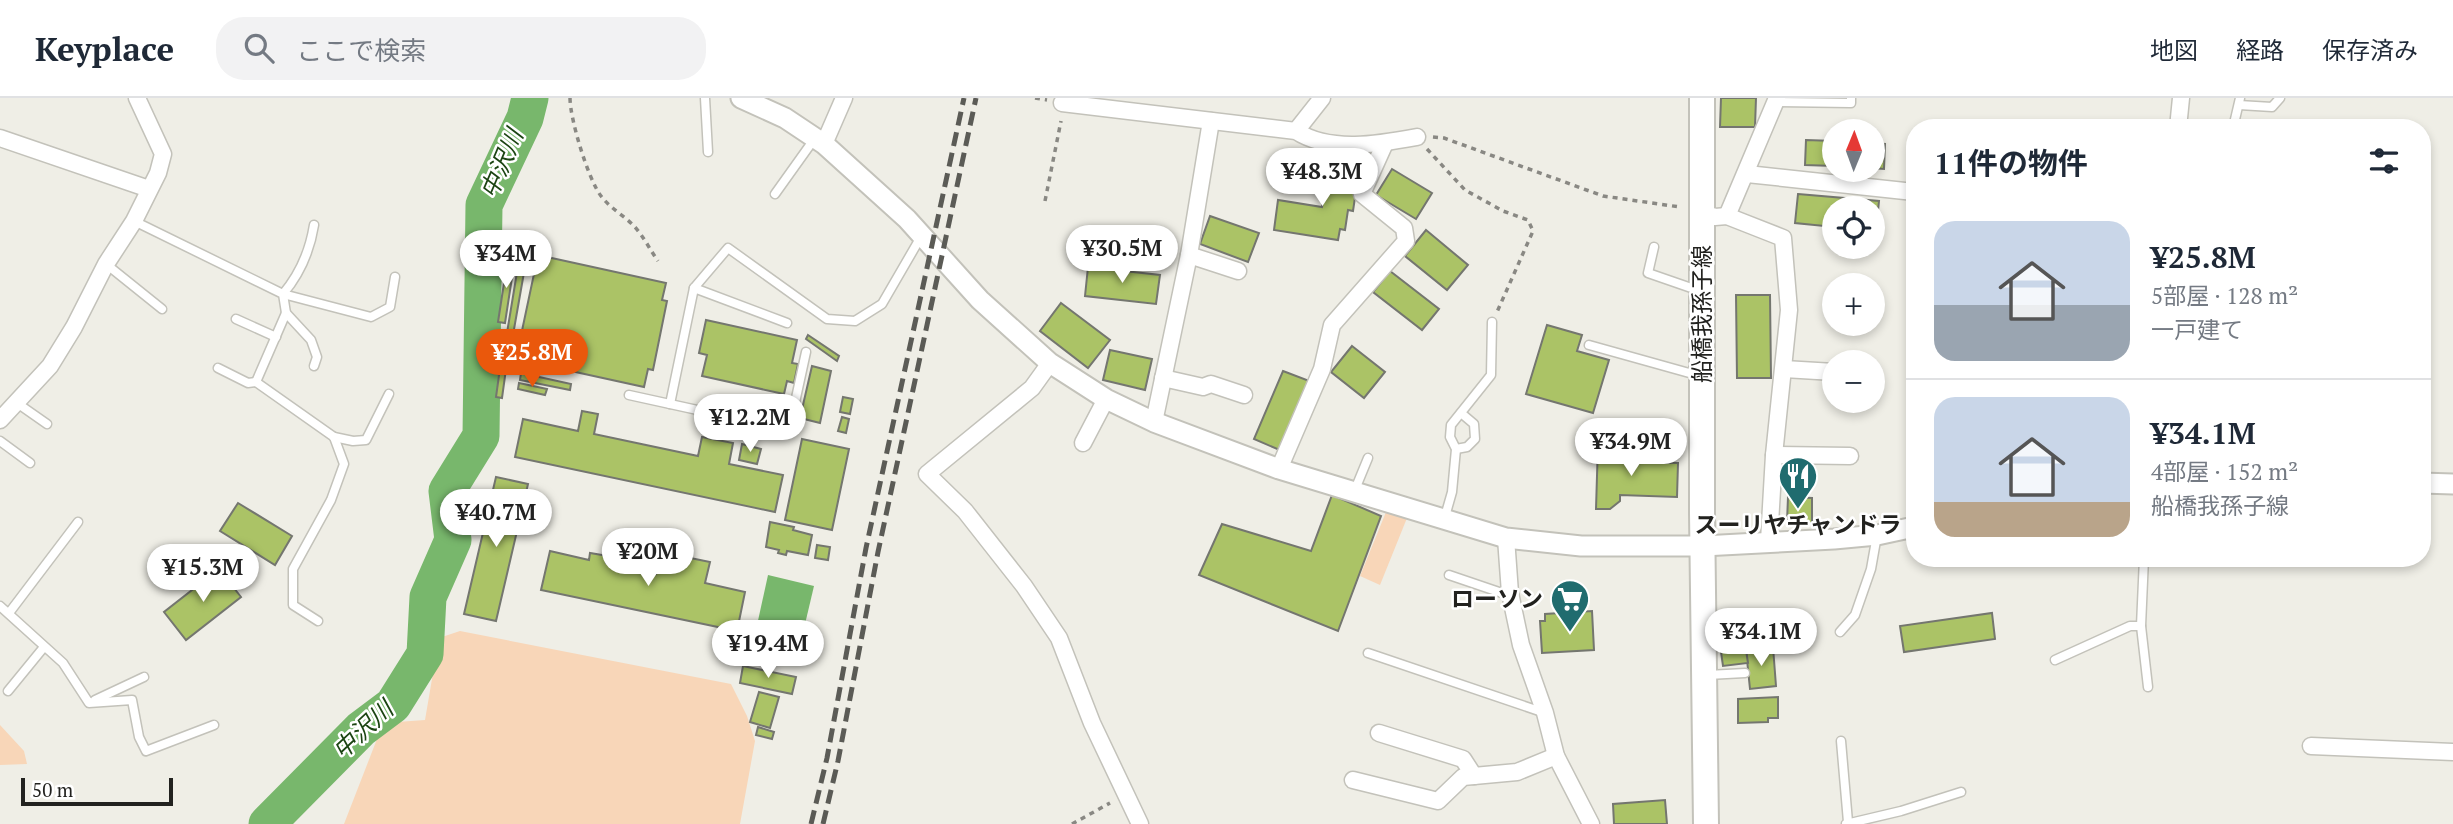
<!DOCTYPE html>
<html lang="ja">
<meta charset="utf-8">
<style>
:root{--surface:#fff;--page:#f2f2f3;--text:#1f2937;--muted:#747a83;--line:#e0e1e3;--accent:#ea580c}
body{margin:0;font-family:"PT Serif","Noto Sans JP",serif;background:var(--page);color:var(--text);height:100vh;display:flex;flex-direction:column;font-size:26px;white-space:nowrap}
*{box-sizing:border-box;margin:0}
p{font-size:23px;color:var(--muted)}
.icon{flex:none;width:38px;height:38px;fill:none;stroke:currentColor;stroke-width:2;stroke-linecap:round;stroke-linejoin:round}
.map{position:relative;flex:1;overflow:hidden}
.side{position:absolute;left:1906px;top:21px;width:525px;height:448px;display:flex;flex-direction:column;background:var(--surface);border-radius:28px;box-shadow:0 4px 10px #0003}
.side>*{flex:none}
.needle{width:46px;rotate:1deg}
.tools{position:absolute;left:1822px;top:21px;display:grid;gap:14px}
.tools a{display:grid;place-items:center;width:63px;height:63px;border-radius:50%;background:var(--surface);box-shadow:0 4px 10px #0003;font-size:35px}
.scale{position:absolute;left:21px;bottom:18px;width:152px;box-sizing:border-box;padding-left:7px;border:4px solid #22221f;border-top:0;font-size:19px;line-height:24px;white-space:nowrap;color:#22221f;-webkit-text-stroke:5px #fff;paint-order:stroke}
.price{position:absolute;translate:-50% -60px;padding:0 16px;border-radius:24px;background:#fff;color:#222;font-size:23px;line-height:46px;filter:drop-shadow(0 2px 4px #0008)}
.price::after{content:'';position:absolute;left:50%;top:42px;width:21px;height:16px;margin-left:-10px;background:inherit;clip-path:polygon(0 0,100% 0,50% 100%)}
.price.on{background:var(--accent);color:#fff}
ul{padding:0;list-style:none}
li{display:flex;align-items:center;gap:21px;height:175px;padding:0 28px}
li+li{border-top:2px solid var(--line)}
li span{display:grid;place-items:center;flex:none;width:196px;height:140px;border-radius:21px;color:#555}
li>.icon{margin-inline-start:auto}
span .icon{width:84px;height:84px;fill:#fffc;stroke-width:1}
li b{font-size:30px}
h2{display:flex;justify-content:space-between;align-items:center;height:84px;padding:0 28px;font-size:30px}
header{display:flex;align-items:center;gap:42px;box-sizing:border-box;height:98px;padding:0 35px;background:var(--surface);border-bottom:2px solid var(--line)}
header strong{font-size:33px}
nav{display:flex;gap:38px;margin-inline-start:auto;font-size:24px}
.search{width:490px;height:63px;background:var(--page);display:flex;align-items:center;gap:18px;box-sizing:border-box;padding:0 24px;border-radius:28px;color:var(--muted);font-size:26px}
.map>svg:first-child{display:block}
</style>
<header>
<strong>Keyplace</strong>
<div class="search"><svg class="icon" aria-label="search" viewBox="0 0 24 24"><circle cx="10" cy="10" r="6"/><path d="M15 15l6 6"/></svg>ここで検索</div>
<nav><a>地図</a><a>経路</a><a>保存済み</a></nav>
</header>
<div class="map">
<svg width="2453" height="726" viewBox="0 0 2453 726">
<rect width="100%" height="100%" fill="#efeee6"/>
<!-- green -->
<g fill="#f8d6b8">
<polygon points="1386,414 1407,420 1380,487 1360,478"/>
<polygon points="460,533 731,586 747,618 755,643 740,726 344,726 377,641 397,624 425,622 439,540"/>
<polygon points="0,627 24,653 27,666 0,667"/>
</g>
<!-- water -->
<polygon fill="#78b76c" points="768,477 814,488 797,560 752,550"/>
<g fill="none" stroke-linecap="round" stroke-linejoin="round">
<!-- river -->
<polyline stroke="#78b76c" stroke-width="37" points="267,726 361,631 393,607 425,556 428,499 453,442 447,393 481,338 484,107 525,20 530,0"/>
</g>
<!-- building -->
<g fill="#abc366" stroke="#74766f" stroke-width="2">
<polygon points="1721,0 1756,0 1755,29 1720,29"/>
<polygon points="1806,42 1834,43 1834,68 1805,67"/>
<polygon points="1872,45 1885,46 1884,71 1872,70"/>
<polygon points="1329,67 1359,72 1353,113 1348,112 1345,132 1340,131 1338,142 1274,132 1278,102 1322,109"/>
<polygon points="1392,71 1432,95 1416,121 1376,97"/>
<polygon points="1798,96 1879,103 1876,133 1872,133 1872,110 1834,110 1834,129 1795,125"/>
<polygon points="1210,118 1259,135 1248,164 1200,146"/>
<polygon points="1426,132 1468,167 1447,192 1405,158"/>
<polygon points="538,157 666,185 662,202 667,203 653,272 648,271 644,289 516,261"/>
<polygon points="508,159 515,160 505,225 498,224"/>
<polygon points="519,162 526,163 510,254 504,253"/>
<polygon points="1088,169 1160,177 1156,206 1085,198"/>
<polygon points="1390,173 1439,211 1422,232 1373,194"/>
<polygon points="1736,197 1770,197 1771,280 1737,280"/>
<polygon points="1061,205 1110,242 1088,270 1040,233"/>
<polygon points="706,222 797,242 792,265 798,266 794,285 787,283 784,296 702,278 707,257 699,255"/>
<polygon points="1547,227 1582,237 1577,253 1609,262 1593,315 1526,296"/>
<polygon points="808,237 839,258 837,263 806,241"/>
<polygon points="1352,248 1385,274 1364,300 1331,274"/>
<polygon points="1110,252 1152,261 1145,292 1103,282"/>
<polygon points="812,268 831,273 820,325 800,320"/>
<polygon points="500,270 506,271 502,300 496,299"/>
<polygon points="1283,273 1312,284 1282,353 1254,341"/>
<polygon points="521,275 571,286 570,292 520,282"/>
<polygon points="519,285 547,291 545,297 518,291"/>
<polygon points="843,299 853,301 850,316 840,314"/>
<polygon points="582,313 598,316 594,336 698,358 702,339 733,345 729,366 783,377 775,414 515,359 523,321 578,333"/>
<polygon points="842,319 849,321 846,335 838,333"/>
<polygon points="802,341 849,351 832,432 785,422"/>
<polygon points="1598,345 1621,346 1621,364 1678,365 1677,399 1620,397 1620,403 1610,411 1596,411"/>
<polygon points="742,346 761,351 757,366 739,362"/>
<polygon points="496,379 528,386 496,523 464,516"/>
<polygon points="1332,397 1381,418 1338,533 1199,477 1222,426 1311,453"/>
<polygon points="1788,399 1812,400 1812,425 1787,424"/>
<polygon points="238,405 292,438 275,467 220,433"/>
<polygon points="770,424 794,429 793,432 812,437 808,457 787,453 786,457 778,455 779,452 766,449"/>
<polygon points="817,447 830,449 828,462 815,460"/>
<polygon points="550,453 589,462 590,455 608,458 606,465 656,476 661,454 710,464 705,485 745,494 737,533 541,492"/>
<polygon points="219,471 241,499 186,542 164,514"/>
<polygon points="1592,513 1594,552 1542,555 1540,523 1545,523 1545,516"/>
<polygon points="1992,515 1995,541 1904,554 1900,528"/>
<polygon points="1773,549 1776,588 1750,591 1746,552"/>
<polygon points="1746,552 1748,565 1723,568 1721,554"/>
<polygon points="743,568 796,579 792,596 740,585"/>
<polygon points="759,594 779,599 770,630 750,624"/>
<polygon points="1778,599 1778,620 1768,620 1768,624 1738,625 1738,601"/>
<polygon points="758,629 774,634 772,641 756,637"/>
<polygon points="1665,702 1667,726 1614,726 1613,706"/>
</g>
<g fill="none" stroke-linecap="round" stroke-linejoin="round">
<!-- service casing -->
<g stroke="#c3c2ba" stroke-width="11">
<g id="service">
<polyline points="705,0 708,54"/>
<polyline points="1776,4 1851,5 1851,0"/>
<polyline points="2239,7 2272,9 2280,0"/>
<polyline points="2233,30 2240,0"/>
<polyline points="775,96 815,40"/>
<polyline points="134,123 283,196 286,215 256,284 334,339 344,366 331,402 293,471 293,507 318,523"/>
<path d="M 314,127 C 310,152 299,177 283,196 L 371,219 L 390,209 L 395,179"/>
<polyline points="1654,149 1648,175 1700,193"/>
<polyline points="106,166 162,211"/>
<polyline points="694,190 787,225"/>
<polyline points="286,215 311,242 317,259 314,268"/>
<polyline points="236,221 276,239"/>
<polyline points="1589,247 1700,278"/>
<polyline points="218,270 248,285 256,284"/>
<polyline points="629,297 789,332 806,254"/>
<polyline points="17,305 47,326"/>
<polyline points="670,306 694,190 728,150 827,221 855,223 882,206 922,137"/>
<polyline points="334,339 353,343 366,342 389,296"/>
<polyline points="0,343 30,365"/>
<polyline points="1456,351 1467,349 1475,341 1474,326 1461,315"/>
<polyline points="1354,394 1368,360"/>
<polyline points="1444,422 1452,394 1456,351 1450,339 1451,327 1491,277 1492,224"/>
<polyline points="2144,460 2141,528 2148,589"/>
<polyline points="1449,477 1502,495 1510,495"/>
<polyline points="0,508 63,565 89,605 132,602 139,639 146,653 214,627"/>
<polyline points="9,515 78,424"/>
<polyline points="1840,534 1855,517 1871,471 1877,437"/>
<polyline points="1368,555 1545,615"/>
<polyline points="2055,562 2130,528 2141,528"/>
<polyline points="1708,577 1745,575"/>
<polyline points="8,593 44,549"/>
<polyline points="95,602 144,579"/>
<polyline points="1841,643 1848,724"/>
<polyline points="1846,726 1901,713 1961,694"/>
</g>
</g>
<!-- minor casing -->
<g stroke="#c3c2ba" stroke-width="19">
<g id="minor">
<path d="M 1062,5 L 1296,33 C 1330,55 1379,46 1417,39"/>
<polyline points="2178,30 2181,0"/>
<polyline points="1296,33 1322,0"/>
<polyline points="0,40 149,91"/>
<polyline points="824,46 844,0"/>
<polyline points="1747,76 1914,94"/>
<polyline points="1702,115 1715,119 1727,118 1783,140 1789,212 1774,357 1769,443"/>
<polyline points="1727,118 1777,0"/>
<polyline points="1189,157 1238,173"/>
<polyline points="1050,265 1032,290 927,376 965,413 1024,488 1059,540 1092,625 1140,726"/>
<polyline points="1784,271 1834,274"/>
<polyline points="1163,280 1203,289 1211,286 1244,297"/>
<polyline points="0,322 50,268 74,229 106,166 134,123 158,75 163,56 137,0"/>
<polyline points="1154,324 1189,157 1211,23"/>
<polyline points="1083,345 1106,301"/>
<polyline points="1774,357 1850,358"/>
<polyline points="1279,371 1322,271 1332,227 1406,143 1404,130 1362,96 1385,45"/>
<polyline points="1506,440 1510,495 1521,547 1545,615 1556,658 1591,726"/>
<polyline points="1379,635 1463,661 1474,678"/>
<polyline points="2311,648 2453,654"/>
<polyline points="1353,682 1438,703 1463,679 1517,674 1556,658"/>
</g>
</g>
<!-- tertiary casing -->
<g stroke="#c3c2ba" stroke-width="23">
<g id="tertiary">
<polyline points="741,0 785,20 824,46 907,121 980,202 1050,265 1106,301 1154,324 1279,371 1506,440 1581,448 1703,448 1834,441 1877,437 1914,429"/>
<polyline points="2422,385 2453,386"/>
</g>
</g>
<!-- primary casing -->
<g stroke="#c3c2ba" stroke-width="28">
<polyline id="primary" points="1702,0 1702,415 1706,726"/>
</g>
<!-- path -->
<g stroke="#898883" stroke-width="3.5" stroke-dasharray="5 5" stroke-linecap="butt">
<path d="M 570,0 C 570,21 588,81 601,98 C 610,110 623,117 633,127 C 643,137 650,152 658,163"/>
<polyline points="1035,0 1047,2"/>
<polyline points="1433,39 1444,40 1603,98 1680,109"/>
<polyline points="1427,51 1465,92 1503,113 1528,122 1533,133 1497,214"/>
<polyline points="1045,103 1061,23"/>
<polyline points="1072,726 1110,705"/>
</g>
<!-- service -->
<use href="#service" stroke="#fff" stroke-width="8"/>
<!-- minor -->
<use href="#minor" stroke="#fff" stroke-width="16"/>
<!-- tertiary -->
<use href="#tertiary" stroke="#fff" stroke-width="19"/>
<!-- primary -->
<use href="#primary" stroke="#fff" stroke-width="24"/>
<!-- rail -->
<g stroke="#5b5b56" stroke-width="5" stroke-dasharray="14 7" stroke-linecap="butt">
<polyline points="811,726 827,660 866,450 964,0"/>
<polyline points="823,726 838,663 878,454 976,0"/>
</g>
</g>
<!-- icons -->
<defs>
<g id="restaurant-pin" transform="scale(2.0125)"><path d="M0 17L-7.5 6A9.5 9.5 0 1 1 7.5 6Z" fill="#206c6f" stroke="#fff"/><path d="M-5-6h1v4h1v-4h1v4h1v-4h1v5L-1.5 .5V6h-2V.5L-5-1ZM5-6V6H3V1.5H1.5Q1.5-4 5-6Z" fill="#fff"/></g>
<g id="supermarket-pin" transform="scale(2.0125)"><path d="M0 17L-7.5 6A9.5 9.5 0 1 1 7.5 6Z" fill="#206c6f" stroke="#fff"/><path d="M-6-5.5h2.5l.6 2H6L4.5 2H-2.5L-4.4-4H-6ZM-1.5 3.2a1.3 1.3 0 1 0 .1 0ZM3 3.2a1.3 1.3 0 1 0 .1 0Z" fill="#fff"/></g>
</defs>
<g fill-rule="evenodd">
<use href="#restaurant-pin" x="1798" y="378"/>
<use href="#supermarket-pin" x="1570" y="501"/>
</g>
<g text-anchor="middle" stroke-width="5" stroke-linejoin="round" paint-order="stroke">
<!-- street labels -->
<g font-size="23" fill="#22221f" stroke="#fff">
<text transform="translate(1702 216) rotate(-90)" y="8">船橋我孫子線</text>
</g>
<!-- poi labels -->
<g font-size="23" font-weight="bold" fill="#22221f" stroke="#fff">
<text x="1798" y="435">スーリヤチャンドラ</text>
<text x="1543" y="509" text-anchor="end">ローソン</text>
</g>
<!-- water labels -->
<g font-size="24" font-style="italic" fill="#1b4412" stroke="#fff">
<text transform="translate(502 66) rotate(-67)" y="8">中沢川</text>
<text transform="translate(363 632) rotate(-43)" y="8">中沢川</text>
</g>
</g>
</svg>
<div class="tools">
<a><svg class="needle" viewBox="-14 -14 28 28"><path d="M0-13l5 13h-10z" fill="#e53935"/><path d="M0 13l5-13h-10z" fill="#747a83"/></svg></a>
<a><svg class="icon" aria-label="locate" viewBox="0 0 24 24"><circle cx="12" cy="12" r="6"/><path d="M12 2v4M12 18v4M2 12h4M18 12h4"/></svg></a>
<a>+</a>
<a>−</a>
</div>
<div class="scale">50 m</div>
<b class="price" style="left:1322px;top:110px">¥48.3M</b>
<b class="price" style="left:1122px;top:187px">¥30.5M</b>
<b class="price" style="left:506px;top:192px">¥34M</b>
<b class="price on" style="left:532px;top:291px">¥25.8M</b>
<b class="price" style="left:750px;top:356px">¥12.2M</b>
<b class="price" style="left:1631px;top:380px">¥34.9M</b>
<b class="price" style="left:496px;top:451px">¥40.7M</b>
<b class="price" style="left:648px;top:490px">¥20M</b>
<b class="price" style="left:203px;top:506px">¥15.3M</b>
<b class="price" style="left:1761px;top:570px">¥34.1M</b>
<b class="price" style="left:768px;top:582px">¥19.4M</b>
<section class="side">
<h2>11件の物件<svg class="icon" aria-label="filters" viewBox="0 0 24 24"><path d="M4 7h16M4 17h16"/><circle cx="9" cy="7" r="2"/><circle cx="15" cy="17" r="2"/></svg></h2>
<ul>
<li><span style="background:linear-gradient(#c9d6e8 60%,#9aa5b1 0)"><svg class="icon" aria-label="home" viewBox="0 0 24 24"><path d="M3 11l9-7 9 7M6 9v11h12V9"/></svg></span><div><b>¥25.8M</b><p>5部屋 · 128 m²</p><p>一戸建て</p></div></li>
<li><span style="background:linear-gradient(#c9d6e8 75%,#b9a48a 0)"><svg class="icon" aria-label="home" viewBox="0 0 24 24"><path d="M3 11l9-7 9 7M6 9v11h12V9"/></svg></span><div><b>¥34.1M</b><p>4部屋 · 152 m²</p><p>船橋我孫子線</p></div></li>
</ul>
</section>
</div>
